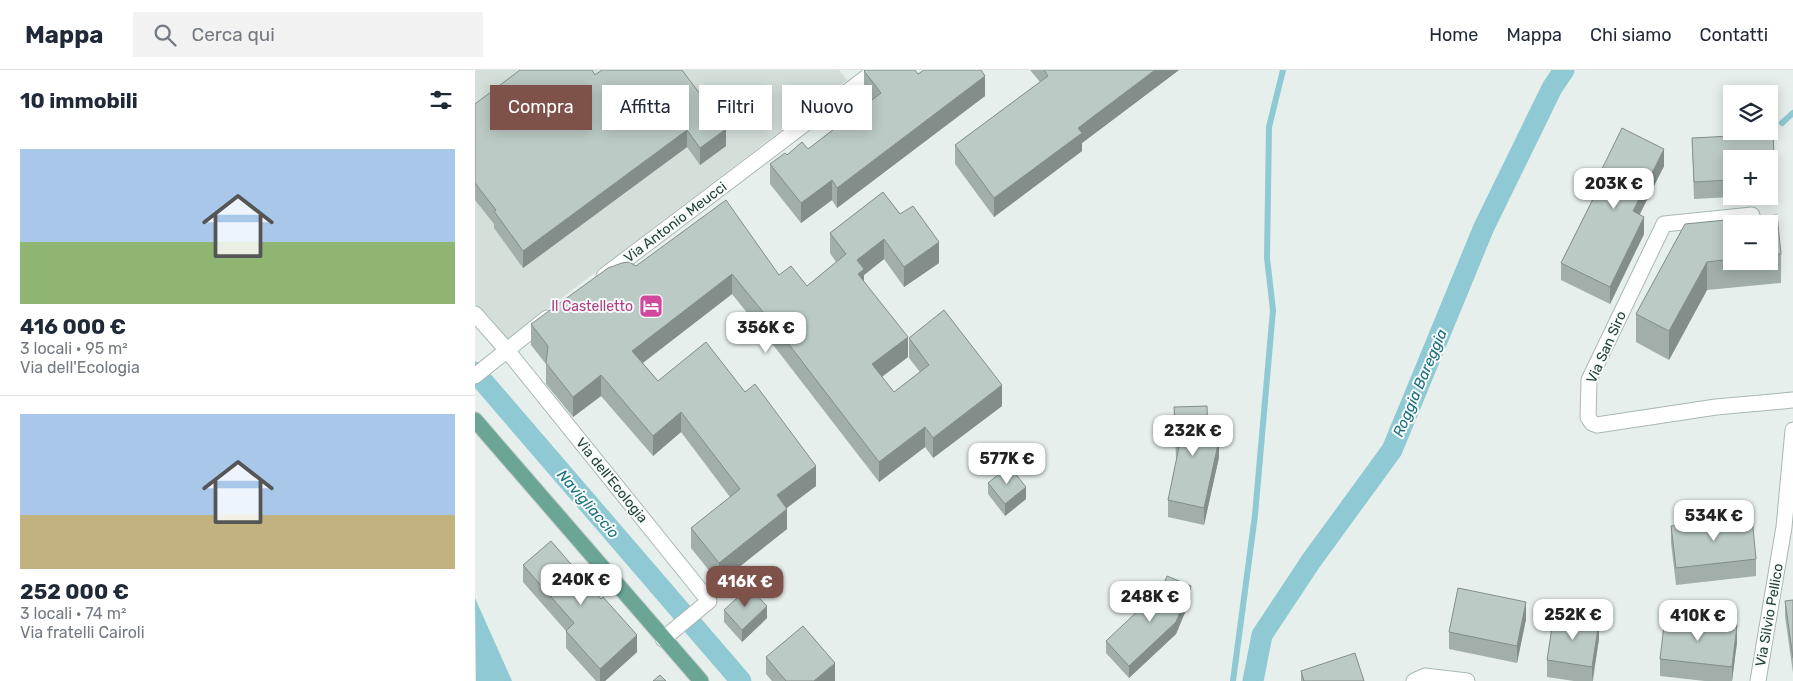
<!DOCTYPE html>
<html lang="it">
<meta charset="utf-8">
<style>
:root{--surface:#fff;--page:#f2f2f3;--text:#1f2937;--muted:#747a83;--line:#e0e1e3;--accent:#7f5249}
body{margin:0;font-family:Rubik,sans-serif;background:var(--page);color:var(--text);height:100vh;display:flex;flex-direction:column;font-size:19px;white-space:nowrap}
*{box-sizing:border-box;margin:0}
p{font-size:16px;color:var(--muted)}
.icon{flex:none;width:28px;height:28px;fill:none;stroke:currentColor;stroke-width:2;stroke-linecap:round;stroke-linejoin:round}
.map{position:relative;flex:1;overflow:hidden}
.panel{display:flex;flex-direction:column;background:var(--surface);width:475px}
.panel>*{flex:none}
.guide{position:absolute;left:15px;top:15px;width:475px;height:45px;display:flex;gap:10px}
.controls{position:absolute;left:1248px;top:15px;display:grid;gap:10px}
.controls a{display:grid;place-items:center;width:55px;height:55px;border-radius:0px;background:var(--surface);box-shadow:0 2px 12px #0003;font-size:25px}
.price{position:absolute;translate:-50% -42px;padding:0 11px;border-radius:10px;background:#fff;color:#222;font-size:16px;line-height:32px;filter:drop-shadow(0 1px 2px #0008)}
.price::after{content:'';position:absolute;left:50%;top:30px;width:15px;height:11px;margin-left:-8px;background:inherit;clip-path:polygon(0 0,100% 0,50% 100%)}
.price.current{background:var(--accent);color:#fff}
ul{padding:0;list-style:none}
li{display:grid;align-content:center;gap:10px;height:265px;padding:0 20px}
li+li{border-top:1px solid var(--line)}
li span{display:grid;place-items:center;height:155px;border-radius:0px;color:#555}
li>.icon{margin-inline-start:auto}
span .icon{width:90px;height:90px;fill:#fffc;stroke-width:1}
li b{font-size:21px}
h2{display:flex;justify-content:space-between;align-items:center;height:60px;padding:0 20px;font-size:21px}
.tag{padding:0 18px;border-radius:0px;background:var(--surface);box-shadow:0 2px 12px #0003;font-size:18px;line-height:45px}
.tag.current{background:var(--accent);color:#fff}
header{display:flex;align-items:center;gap:30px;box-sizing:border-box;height:70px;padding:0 25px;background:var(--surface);border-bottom:1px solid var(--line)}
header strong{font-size:24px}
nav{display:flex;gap:28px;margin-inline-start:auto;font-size:18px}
.search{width:350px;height:45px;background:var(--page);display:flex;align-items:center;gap:12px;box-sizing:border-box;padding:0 18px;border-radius:0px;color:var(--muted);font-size:19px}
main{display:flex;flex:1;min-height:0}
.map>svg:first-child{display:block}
</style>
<header>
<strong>Mappa</strong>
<div class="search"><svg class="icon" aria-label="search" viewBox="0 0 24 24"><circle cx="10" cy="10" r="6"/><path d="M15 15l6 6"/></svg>Cerca qui</div>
<nav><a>Home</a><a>Mappa</a><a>Chi siamo</a><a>Contatti</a></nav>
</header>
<main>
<section class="panel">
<h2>10 immobili<svg class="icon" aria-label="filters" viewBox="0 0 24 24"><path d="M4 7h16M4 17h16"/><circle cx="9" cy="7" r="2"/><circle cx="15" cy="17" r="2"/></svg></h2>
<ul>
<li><span style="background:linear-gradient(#a9c7e8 60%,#8fb573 0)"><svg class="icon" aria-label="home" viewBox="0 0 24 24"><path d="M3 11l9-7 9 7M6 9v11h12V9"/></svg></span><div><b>416 000 €</b><p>3 locali · 95 m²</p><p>Via dell'Ecologia</p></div></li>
<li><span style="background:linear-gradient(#a9c7e8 65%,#c2b280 0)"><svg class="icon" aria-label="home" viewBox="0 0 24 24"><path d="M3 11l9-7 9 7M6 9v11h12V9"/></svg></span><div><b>252 000 €</b><p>3 locali · 74 m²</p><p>Via fratelli Cairoli</p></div></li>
</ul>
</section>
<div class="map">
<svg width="1318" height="611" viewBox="0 0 1318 611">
<rect width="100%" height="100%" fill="#e6efeb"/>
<!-- built -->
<polygon fill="#d4dfda" points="0,0 364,0 372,10 29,272 0,234"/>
<!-- water -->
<polygon fill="#8ec9d4" points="0,528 37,611 1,611"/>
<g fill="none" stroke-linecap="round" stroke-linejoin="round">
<!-- stream -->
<g stroke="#8ec9d4" stroke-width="6">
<polyline points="1307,53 1318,43"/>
<polyline points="758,611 780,445 798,240 792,188 794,57 808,0"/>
</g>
<!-- canal -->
<g stroke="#8ec9d4" stroke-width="21">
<polyline points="0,302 266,611"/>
<polyline points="778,611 787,565 836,491 917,380 1009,157 1077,18 1089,0"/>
</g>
<!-- street casing -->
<g stroke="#a8b8b2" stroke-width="17">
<g id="street">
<polyline points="1277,145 1189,154 1114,310 1113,347 1117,353 1122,355 1241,337 1318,330"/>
<polyline points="129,206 401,0"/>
<polyline points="0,244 31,279 234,531 188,569"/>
<polyline points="0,306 72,248"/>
<polyline points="939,611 950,606 992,611"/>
<polyline points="1283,611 1309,457 1318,360"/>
</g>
</g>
<!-- primary casing -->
<g stroke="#c2cac8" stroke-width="17">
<polyline id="primary" points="0,350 226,611"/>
</g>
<!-- street -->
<use href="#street" stroke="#fff" stroke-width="15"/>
<!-- primary -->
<use href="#primary" stroke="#6aa596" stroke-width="15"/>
</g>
<!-- wall -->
<g fill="#a1aea9" fill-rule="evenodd">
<polygon points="555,0 704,0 607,73 607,81 519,147 480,94 480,75 565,12"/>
<polygon points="389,1 443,4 510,26 362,138 357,130 326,153 295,114 295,94 312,85 333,79 396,30 389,21"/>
<polygon points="120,5 251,76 225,95 212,77 48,198 19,158 19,154 0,130 0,34"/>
<polygon points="1298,64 1300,125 1294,125 1294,89 1256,89 1256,126 1276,126 1219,129 1217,68"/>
<polygon points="1189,96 1164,144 1169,164 1135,234 1086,210 1086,193 1126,113 1126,101"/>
<polygon points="408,122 464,193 429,217 409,189 389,205 389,212 433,287 407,307 419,322 445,302 434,288 434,268 527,336 458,388 450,377 404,412 306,285 257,224 168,293 183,311 341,416 312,438 312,459 244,513 216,478 216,458 255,427 206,362 178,386 126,326 98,347 71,314 71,294 56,275 56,254 161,196 304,205 332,216 361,192 355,183 355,163"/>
<path d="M 1302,145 L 1306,184 L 1306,213 L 1232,220 L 1194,290 L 1161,272 L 1161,244 L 1210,154 ZM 1256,154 L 1294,154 L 1294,191 L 1256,191 Z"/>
<polygon points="699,337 733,367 744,387 729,455 693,447 693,430 702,389 701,390"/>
<polygon points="513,413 551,429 530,446 513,424"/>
<polygon points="1196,456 1281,489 1281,506 1201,515 1196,473"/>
<polygon points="48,495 162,582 130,611 121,611 91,578 91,561 48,512"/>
<polygon points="716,528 701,564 654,608 631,583 631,571 675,548"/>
<polygon points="1318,530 1318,603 1310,546 1310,531"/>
<polygon points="249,540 292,548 267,572 249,552"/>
<polygon points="1051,549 1042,593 974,579 974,562"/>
<polygon points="1124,569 1118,611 1099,611 1072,607 1072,590"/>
<polygon points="1262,572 1257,611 1230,611 1185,606 1185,589"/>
<polygon points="291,587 360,611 297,611 291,604"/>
<polygon points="826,601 889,611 826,611"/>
</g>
<!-- shaded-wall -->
<g fill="#838d89">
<polygon points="680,0 704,0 607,73 607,81 519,147 519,128 603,58"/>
<polygon points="510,6 510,26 362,138 362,118"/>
<polygon points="251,59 251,76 225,95 225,78"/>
<polygon points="212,60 212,77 48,198 48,181"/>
<polygon points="1189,79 1189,96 1158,158 1158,141"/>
<polygon points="357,110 357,130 326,153 326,133"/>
<polygon points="1169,147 1169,164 1135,234 1135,217"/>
<polygon points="409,169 409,189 389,205 389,219 382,210 382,190"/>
<polygon points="464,172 464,193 429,217 429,197"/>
<polygon points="1232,192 1232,220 1194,290 1194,261"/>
<polygon points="257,204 257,224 157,301 157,281"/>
<polygon points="433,267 433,287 397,314 397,294"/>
<polygon points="126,305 126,326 98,347 98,327"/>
<polygon points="527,315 527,336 458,388 458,368"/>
<polygon points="206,342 206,362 178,386 178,366"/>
<polygon points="450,357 450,377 404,412 404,392"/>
<polygon points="744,370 744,387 729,455 729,438"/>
<polygon points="341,396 341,416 302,445 302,425"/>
<polygon points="551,417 551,429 530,446 530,434"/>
<polygon points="312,439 312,459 244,513 244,493"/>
<polygon points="716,516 716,528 701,564 654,608 654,596"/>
<polygon points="1051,532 1051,549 1042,593 1042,576"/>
<polygon points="292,536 292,548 267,572 267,560"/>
<polygon points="1124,552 1124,569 1117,611 1117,597"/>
<polygon points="1262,555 1262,572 1257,611 1257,597"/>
<polygon points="162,565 162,582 130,611 125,611 125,599"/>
<polygon points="360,593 360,611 339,611"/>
</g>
<!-- building -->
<g fill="#bbcac4" stroke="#838d89">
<polygon points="45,0 117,0 120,5 127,0 207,0 251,59 225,78 212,60 48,181 19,141 21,140 0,113 0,34"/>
<polygon points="390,0 440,0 443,4 449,0 506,0 510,6 362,118 357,110 326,133 295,94 310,83 312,85 327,72 333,79 406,23 389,1"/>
<polygon points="569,0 680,0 603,58 607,63 519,128 480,75 573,6"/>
<polygon points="1147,58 1189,79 1158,141 1169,147 1135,217 1086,193 1131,103 1126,101"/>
<polygon points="1298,64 1300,108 1294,108 1294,89 1256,89 1256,110 1219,112 1217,68"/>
<polygon points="408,122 425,144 438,136 464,172 429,197 409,169 382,190 389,199 383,204 433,267 397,294 419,322 454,295 434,268 469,240 527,315 458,368 450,357 404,392 306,264 257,204 157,281 183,311 231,272 270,322 280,314 341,396 302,425 312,439 244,493 216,458 265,419 206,342 178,366 126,305 98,327 71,293 73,276 56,254 133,198 147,193 154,192 161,196 251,130 304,205 316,196 332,216 371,184 355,163"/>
<polygon points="1302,145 1306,184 1294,185 1294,154 1256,154 1256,189 1232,192 1194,261 1161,244 1210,154"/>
<polygon points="732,336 733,367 744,370 729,438 693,430 705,372 701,372 699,337"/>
<polygon points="534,396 551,417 530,434 513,413"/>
<polygon points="1277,447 1281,489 1201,498 1196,456"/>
<polygon points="76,471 126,529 128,527 162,565 125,599 91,561 99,553 48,495"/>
<polygon points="692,506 716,516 701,552 654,596 631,571 666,538 675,548"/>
<polygon points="274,517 292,536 267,560 249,540"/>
<polygon points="983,518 1051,532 1042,576 974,562"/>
<polygon points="1318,530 1318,588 1310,531"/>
<polygon points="1079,545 1124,552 1117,597 1072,590"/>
<polygon points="1190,547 1262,555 1257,597 1185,589"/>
<polygon points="328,556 360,593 339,611 311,611 291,587"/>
<polygon points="880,583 889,611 829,611 826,601"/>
<polygon points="185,605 191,611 178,611"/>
</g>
<!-- icons -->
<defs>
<g id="hotel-square" transform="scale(1.25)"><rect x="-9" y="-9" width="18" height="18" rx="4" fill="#d1479c" stroke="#f7fbf9"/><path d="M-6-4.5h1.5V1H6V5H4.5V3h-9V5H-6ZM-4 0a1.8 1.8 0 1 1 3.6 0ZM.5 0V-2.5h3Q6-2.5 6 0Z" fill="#fff"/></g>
</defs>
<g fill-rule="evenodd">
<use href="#hotel-square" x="176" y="236"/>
</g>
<g text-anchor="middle" stroke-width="4" stroke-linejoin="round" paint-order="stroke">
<!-- street labels -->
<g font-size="14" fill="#24423a" stroke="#f7fbf9">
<text transform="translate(200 152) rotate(-37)" y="5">Via Antonio Meucci</text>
<text transform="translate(1131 277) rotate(-66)" y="5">Via San Siro</text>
<text transform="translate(137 410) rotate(51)" y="5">Via dell'Ecologia</text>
<text transform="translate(1294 545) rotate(-80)" y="5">Via Silvio Pellico</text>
</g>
<!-- hotel labels -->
<g font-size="14" fill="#b23c85" stroke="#f7fbf9" text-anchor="end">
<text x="158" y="241">Il Castelletto</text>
</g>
<!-- water labels -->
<g font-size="15" font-style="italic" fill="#1c6f80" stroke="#f7fbf9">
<text transform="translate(945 313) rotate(-67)" y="5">Roggia Bareggia</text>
<text transform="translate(113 434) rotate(49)" y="5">Navigliaccio</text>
</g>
</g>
</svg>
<div class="controls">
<a><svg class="icon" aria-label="layers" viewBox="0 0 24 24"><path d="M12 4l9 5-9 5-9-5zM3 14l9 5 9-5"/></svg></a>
<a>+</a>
<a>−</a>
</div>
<b class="price" style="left:1139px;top:140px">203K €</b>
<b class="price" style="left:291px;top:284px">356K €</b>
<b class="price" style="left:718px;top:387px">232K €</b>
<b class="price" style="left:532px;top:415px">577K €</b>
<b class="price" style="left:1239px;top:472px">534K €</b>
<b class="price" style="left:106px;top:536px">240K €</b>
<b class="price current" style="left:270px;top:538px">416K €</b>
<b class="price" style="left:675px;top:553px">248K €</b>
<b class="price" style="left:1098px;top:571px">252K €</b>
<b class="price" style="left:1223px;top:572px">410K €</b>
<div class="guide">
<a class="tag current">Compra</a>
<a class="tag">Affitta</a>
<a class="tag">Filtri</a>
<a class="tag">Nuovo</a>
</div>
</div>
</main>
